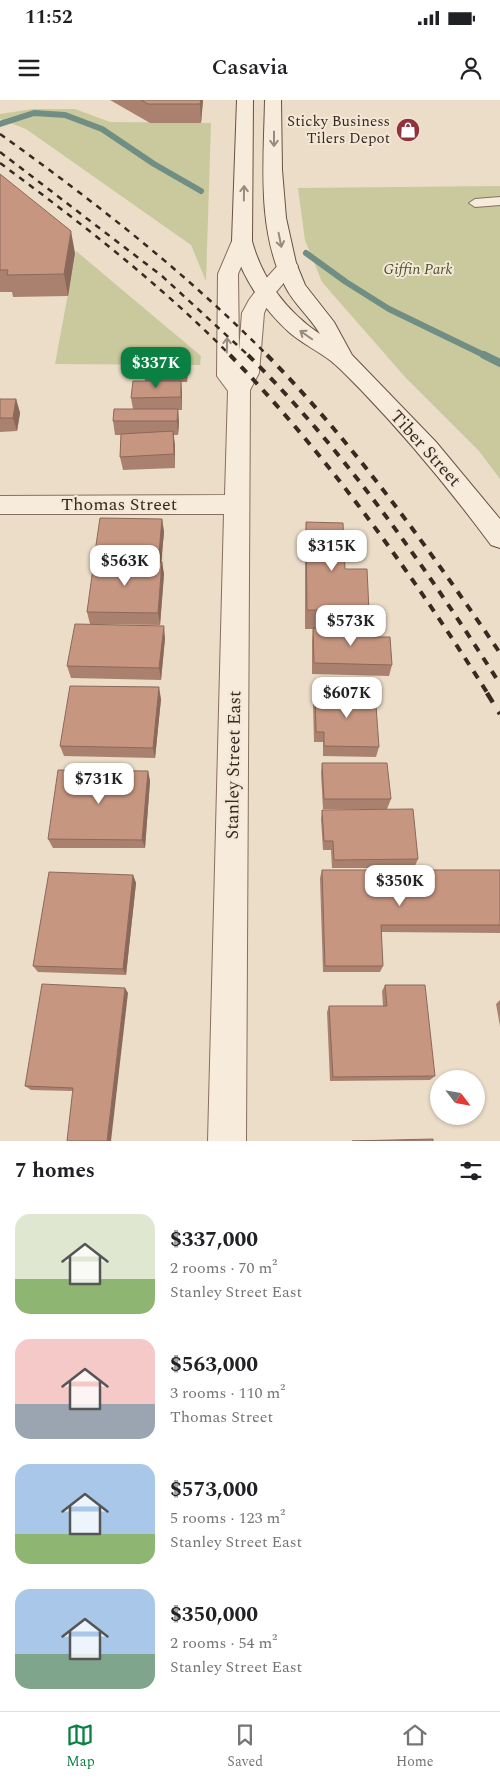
<!DOCTYPE html>
<meta charset="utf-8">
<style>
:root{--surface:#fff;--page:#f2f2f2;--text:#202124;--muted:#757577;--line:#e0e0e0;--accent:#0b8043}
body{margin:0;font-family:Spectral,serif;background:var(--page);color:var(--text);height:100vh;display:flex;flex-direction:column;font-size:19px;white-space:nowrap}
*{box-sizing:border-box;margin:0}
p{font-size:16px;color:var(--muted)}
.icon{flex:none;width:28px;height:28px;fill:none;stroke:currentColor;stroke-width:2;stroke-linecap:round;stroke-linejoin:round}
.map{position:relative;height:1041px;overflow:hidden}
.details{display:flex;flex-direction:column;background:var(--surface);flex:1}
.details>*{flex:none}
.needle{width:32px;rotate:121deg}
.controls{position:absolute;left:430px;top:970px;display:grid;gap:10px}
.controls a{display:grid;place-items:center;width:55px;height:55px;border-radius:50%;background:var(--surface);box-shadow:0 1px 4px #0004;font-size:25px}
.price{position:absolute;translate:-50% -42px;padding:0 11px;border-radius:10px;background:#fff;color:#222;font-size:16px;line-height:32px;filter:drop-shadow(0 1px 2px #0008)}
.price::after{content:'';position:absolute;left:50%;top:30px;width:15px;height:11px;margin-left:-8px;background:inherit;clip-path:polygon(0 0,100% 0,50% 100%)}
.price.selected{background:var(--accent);color:#fff}
ul{padding:0;list-style:none}
li{display:flex;align-items:center;gap:15px;height:125px;padding:0 15px}
li span{display:grid;place-items:center;flex:none;width:140px;height:100px;border-radius:15px;color:#555}
li>.icon{margin-inline-start:auto}
span .icon{width:60px;height:60px;fill:#fffc;stroke-width:1}
li b{font-size:21px}
h2{display:flex;justify-content:space-between;align-items:center;height:60px;padding:0 15px;font-size:21px}
.status{display:flex;justify-content:space-between;align-items:center;height:35px;padding:0 25px;background:var(--surface);direction:ltr}
.status svg{height:14px;fill:currentColor}
header{display:flex;justify-content:space-between;align-items:center;height:65px;padding:0 15px;background:var(--surface);font-size:22px;font-weight:600}
.dock{display:flex;justify-content:space-around;align-items:center;height:70px;border-top:1px solid var(--line);background:var(--surface);font-size:14px;color:var(--muted)}
.dock a{display:grid;justify-items:center;gap:2px}
.dock .selected{color:var(--accent)}
.map>svg:first-child{display:block}
</style>
<div class="status"><b>11:52</b><svg viewBox="0 0 49 12"><path d="M0 12V9h3v3zM5 12V6h3v6zM10 12V3h3v9zM15 12V0h3v12zM26 1h20v11H26zM47 4h2v5h-2z"/></svg></div>
<header><svg class="icon" aria-label="menu" viewBox="0 0 24 24"><path d="M4 6h16M4 12h16M4 18h16"/></svg>Casavia<svg class="icon" aria-label="person" viewBox="0 0 24 24"><circle cx="12" cy="8" r="4"/><path d="M4 21q1-7 8-7t8 7"/></svg></header>
<div class="map">
<svg width="500" height="1041" viewBox="0 0 500 1041">
<rect width="100%" height="100%" fill="#ebddc8"/>
<!-- green -->
<g fill="#c9c99d">
<polygon points="33,9 75,9 110,22 211,23 206,181 191,145 26,29 0,19 0,14"/>
<polygon points="500,86 500,379 479,351 406,278 322,182 305,140 298,88"/>
<polygon points="76,151 201,256 200,265 55,264"/>
</g>
<g fill="none" stroke-linecap="round" stroke-linejoin="round">
<!-- stream-far1 -->
<g stroke="#708e83" stroke-width="6">
<polyline points="0,24 34,13 65,15 102,29 154,64 201,91"/>
<polyline points="306,153 346,182 389,209 486,256"/>
</g>
<!-- stream -->
<polyline stroke="#708e83" stroke-width="8" points="484,255 500,263"/>
<!-- service casing -->
<g stroke="#866f5f" stroke-width="2">
<polygon id="service" points="500,97 500,105 475,107 469,103 475,99"/>
</g>
<!-- minor casing -->
<g stroke="#866f5f" stroke-width="2">
<polygon id="minor" points="242,135 249,137 252,141 238,174 239,251 242,213 249,200 261,184 281,162 288,160 295,162 298,166 271,198 264,213 259,273 250,290 246,1041 208,1041 224,414 0,414 0,396 225,395 228,291 217,276 218,174 232,141 235,137"/>
</g>
<!-- secondary casing -->
<g stroke="#685142" stroke-width="2">
<path id="secondary" d="M 237,0 L 253,0 L 252,141 C 262,179 287,212 320,234 C 310,217 295,205 286,188 C 256,131 264,61 265,0 L 281,0 L 282,70 L 286,118 L 296,163 L 305,185 L 334,222 L 352,255 L 436,342 L 500,419 L 500,448 L 491,445 C 451,391 408,339 361,290 C 351,280 342,270 331,261 C 318,251 303,244 290,233 C 263,209 241,176 232,141 Z"/>
</g>
<!-- service -->
<use href="#service" fill="#f7ebdb" fill-rule="evenodd"/>
<!-- minor -->
<use href="#minor" fill="#f7ebdb" fill-rule="evenodd"/>
<!-- secondary -->
<use href="#secondary" fill="#f7ebdb" fill-rule="evenodd"/>
<!-- rail-far2 -->
<g stroke="#382921" stroke-width="2.5" stroke-dasharray="6 6" stroke-linecap="butt">
<path d="M 0,34 C 95,102 186,173 268,256"/>
<polyline points="0,52 162,176 249,256"/>
<path d="M 0,63 C 81,123 160,184 231,256"/>
</g>
<!-- rail-far1 -->
<g stroke="#382921" stroke-width="4" stroke-dasharray="8 8" stroke-linecap="butt">
<path d="M 230,255 C 329,357 412,474 488,594"/>
<path d="M 248,255 C 346,352 426,468 500,584"/>
<path d="M 267,255 C 355,345 429,449 500,553"/>
</g>
<!-- rail -->
<polyline stroke="#382921" stroke-width="4.5" stroke-dasharray="11 11" stroke-linecap="butt" points="487,593 500,614"/>
</g>
<!-- wall -->
<g fill="#aa816f">
<polygon points="110,0 203,0 201,23 150,23"/>
<polygon points="0,74 75,153 68,196 13,197 12,192 0,192"/>
<polygon points="188,265 187,282 181,282 182,294 182,310 178,310 179,323 178,335 174,335 175,368 123,370 120,357 121,335 115,335 113,321 133,309 131,298 145,281 143,268"/>
<polygon points="0,299 16,299 20,313 17,331 0,332"/>
<polygon points="162,419 164,432 161,462 164,474 160,525 90,524 87,512 97,461 95,452"/>
<polygon points="306,422 345,469 369,511 366,529 374,537 392,565 389,576 312,574 312,540 313,529 305,529 305,443"/>
<polygon points="165,538 161,580 71,578 67,566"/>
<polygon points="315,591 379,647 376,657 323,656 323,642 314,642 313,602"/>
<polygon points="161,599 155,658 64,656 60,646"/>
<polygon points="322,663 391,699 387,709 323,709 321,673"/>
<polygon points="148,671 150,681 145,748 53,748 48,739"/>
<polygon points="322,710 418,759 414,768 332,768 331,750 323,750 321,719"/>
<polygon points="322,770 500,770 500,833 381,832 383,866 380,872 323,872 320,778"/>
<polygon points="133,775 136,783 126,875 38,872 33,866"/>
<polygon points="385,885 435,976 430,980 330,981 327,912 329,906 383,906 382,891"/>
<polygon points="128,893 73,991 31,990 25,986"/>
<polygon points="500,900 500,926 496,904"/>
</g>
<!-- shaded-wall -->
<g fill="#8b695a">
<polygon points="201,0 203,0 201,23 200,4"/>
<polygon points="71,131 75,153 68,196 64,174"/>
<polygon points="187,251 188,265 187,282 186,268"/>
<polygon points="181,281 182,294 182,310 181,297"/>
<polygon points="16,299 20,313 17,331 13,318"/>
<polygon points="178,309 179,323 178,335 177,321"/>
<polygon points="173,331 175,345 175,368 174,354"/>
<polygon points="162,419 164,432 161,466 159,453"/>
<polygon points="162,462 164,474 160,525 158,513"/>
<polygon points="164,526 165,538 161,580 159,568"/>
<polygon points="159,587 161,599 155,658 153,648"/>
<polygon points="148,671 150,681 145,748 142,740"/>
<polygon points="133,775 136,783 126,875 123,869"/>
<polygon points="125,888 128,893 111,1041 107,1041"/>
</g>
<!-- building -->
<g fill="#c69681" stroke="#8b695a">
<polygon points="141,0 201,0 200,4 148,4"/>
<polygon points="0,74 71,131 64,174 7,175 8,170 0,170"/>
<polygon points="145,251 187,251 186,268 143,268"/>
<polygon points="133,281 181,281 181,297 131,298"/>
<polygon points="0,299 16,299 13,318 0,318"/>
<polygon points="114,309 178,309 177,321 113,321"/>
<polygon points="173,331 174,354 120,357 121,334"/>
<polygon points="100,418 162,419 159,453 95,452"/>
<polygon points="306,422 343,423 345,469 367,469 369,511 307,510"/>
<polygon points="94,461 162,462 158,513 87,512"/>
<polygon points="75,524 164,526 159,568 67,566"/>
<polygon points="313,528 374,530 374,537 390,537 392,565 314,563"/>
<polygon points="70,586 159,587 153,648 60,646"/>
<polygon points="315,591 375,592 379,647 324,646 324,632 316,632"/>
<polygon points="322,663 387,663 391,699 324,699"/>
<polygon points="58,670 148,671 142,740 48,739"/>
<polygon points="413,709 418,759 334,760 333,741 324,741 322,710"/>
<polygon points="322,770 500,770 500,825 381,825 383,866 325,866"/>
<polygon points="49,772 133,775 123,869 33,866"/>
<polygon points="42,884 125,888 107,1041 67,1041 73,988 25,986"/>
<polygon points="385,885 425,885 435,976 333,977 329,906 387,906"/>
<polygon points="433,1039 433,1041 352,1041"/>
</g>
<!-- one-way arrows -->
<defs><path id="oneway-shaft" d="M-6 0H5M1.5-3L5.5 0L1.5 3" fill="none" stroke-width="1.6" stroke-linecap="round" stroke-linejoin="round" transform="scale(1.25)"/></defs>
<g stroke="#988a7e">
<use href="#oneway-shaft" transform="translate(274 39) rotate(90)"/>
<use href="#oneway-shaft" transform="translate(244 93) rotate(-89)"/>
<use href="#oneway-shaft" transform="translate(280 140) rotate(79)"/>
<use href="#oneway-shaft" transform="translate(306 235) rotate(-145)"/>
<use href="#oneway-shaft" transform="translate(227 245) rotate(-89)"/>
</g>
<!-- icons -->
<defs>
<g id="shop-disc" transform="scale(1.25)"><circle r="9.5" fill="#91333e" stroke="#f3e8d7"/><path d="M-5-2.5h2.3a2.7 3.5 0 0 1 5.4 0H5L5.5 6h-11ZM-1.5-2.5h3a1.5 2.3 0 0 0-3 0Z" fill="#fff"/></g>
</defs>
<g fill-rule="evenodd">
<use href="#shop-disc" x="408" y="30"/>
</g>
<g text-anchor="middle" stroke-width="4" stroke-linejoin="round" paint-order="stroke">
<!-- far-poi labels -->
<g font-size="15" fill="#382921" stroke="#f3e8d7" text-anchor="end">
<text x="390" y="26">Sticky Business<tspan x="390" dy="17">Tilers Depot</tspan></text>
</g>
<!-- far-park labels -->
<g font-size="15" font-style="italic" fill="#4d5329" stroke="#f3e8d7">
<text x="418" y="174">Giffin Park</text>
</g>
<!-- street labels -->
<g font-size="18" fill="#382921" stroke="#f3e8d7">
<text transform="translate(426 348) rotate(48)" y="6">Tiber Street</text>
<text x="119" y="410">Thomas Street</text>
<text transform="translate(233 665) rotate(-89)" y="6">Stanley Street East</text>
</g>
</g>
</svg>
<div class="controls">
<a><svg class="needle" viewBox="-14 -14 28 28"><path d="M0-13l5 13h-10z" fill="#e53935"/><path d="M0 13l5-13h-10z" fill="#757577"/></svg></a>
</div>
<b class="price selected" style="left:156px;top:289px">$337K</b>
<b class="price" style="left:332px;top:472px">$315K</b>
<b class="price" style="left:125px;top:487px">$563K</b>
<b class="price" style="left:351px;top:547px">$573K</b>
<b class="price" style="left:347px;top:619px">$607K</b>
<b class="price" style="left:99px;top:705px">$731K</b>
<b class="price" style="left:400px;top:807px">$350K</b>
</div>
<section class="details">
<h2>7 homes<svg class="icon" aria-label="filters" viewBox="0 0 24 24"><path d="M4 7h16M4 17h16"/><circle cx="9" cy="7" r="2"/><circle cx="15" cy="17" r="2"/></svg></h2>
<ul>
<li><span style="background:linear-gradient(#dfe7d0 65%,#8fb573 0)"><svg class="icon" aria-label="home" viewBox="0 0 24 24"><path d="M3 11l9-7 9 7M6 9v11h12V9"/></svg></span><div><b>$337,000</b><p>2 rooms · 70 m²</p><p>Stanley Street East</p></div></li>
<li><span style="background:linear-gradient(#f6c9c9 65%,#9aa5b1 0)"><svg class="icon" aria-label="home" viewBox="0 0 24 24"><path d="M3 11l9-7 9 7M6 9v11h12V9"/></svg></span><div><b>$563,000</b><p>3 rooms · 110 m²</p><p>Thomas Street</p></div></li>
<li><span style="background:linear-gradient(#a9c7e8 70%,#8fb573 0)"><svg class="icon" aria-label="home" viewBox="0 0 24 24"><path d="M3 11l9-7 9 7M6 9v11h12V9"/></svg></span><div><b>$573,000</b><p>5 rooms · 123 m²</p><p>Stanley Street East</p></div></li>
<li><span style="background:linear-gradient(#a9c7e8 65%,#7fa58c 0)"><svg class="icon" aria-label="home" viewBox="0 0 24 24"><path d="M3 11l9-7 9 7M6 9v11h12V9"/></svg></span><div><b>$350,000</b><p>2 rooms · 54 m²</p><p>Stanley Street East</p></div></li>
</ul>
</section>
<nav class="dock">
<a class="selected"><svg class="icon" aria-label="map" viewBox="0 0 24 24"><path d="M3 6l6-2 6 2 6-2v14l-6 2-6-2-6 2zM9 4v14M15 6v14"/></svg>Map</a>
<a><svg class="icon" aria-label="saved" viewBox="0 0 24 24"><path d="M7 4h10v16l-5-4-5 4z"/></svg>Saved</a>
<a><svg class="icon" aria-label="home" viewBox="0 0 24 24"><path d="M3 11l9-7 9 7M6 9v11h12V9"/></svg>Home</a>
</nav>
